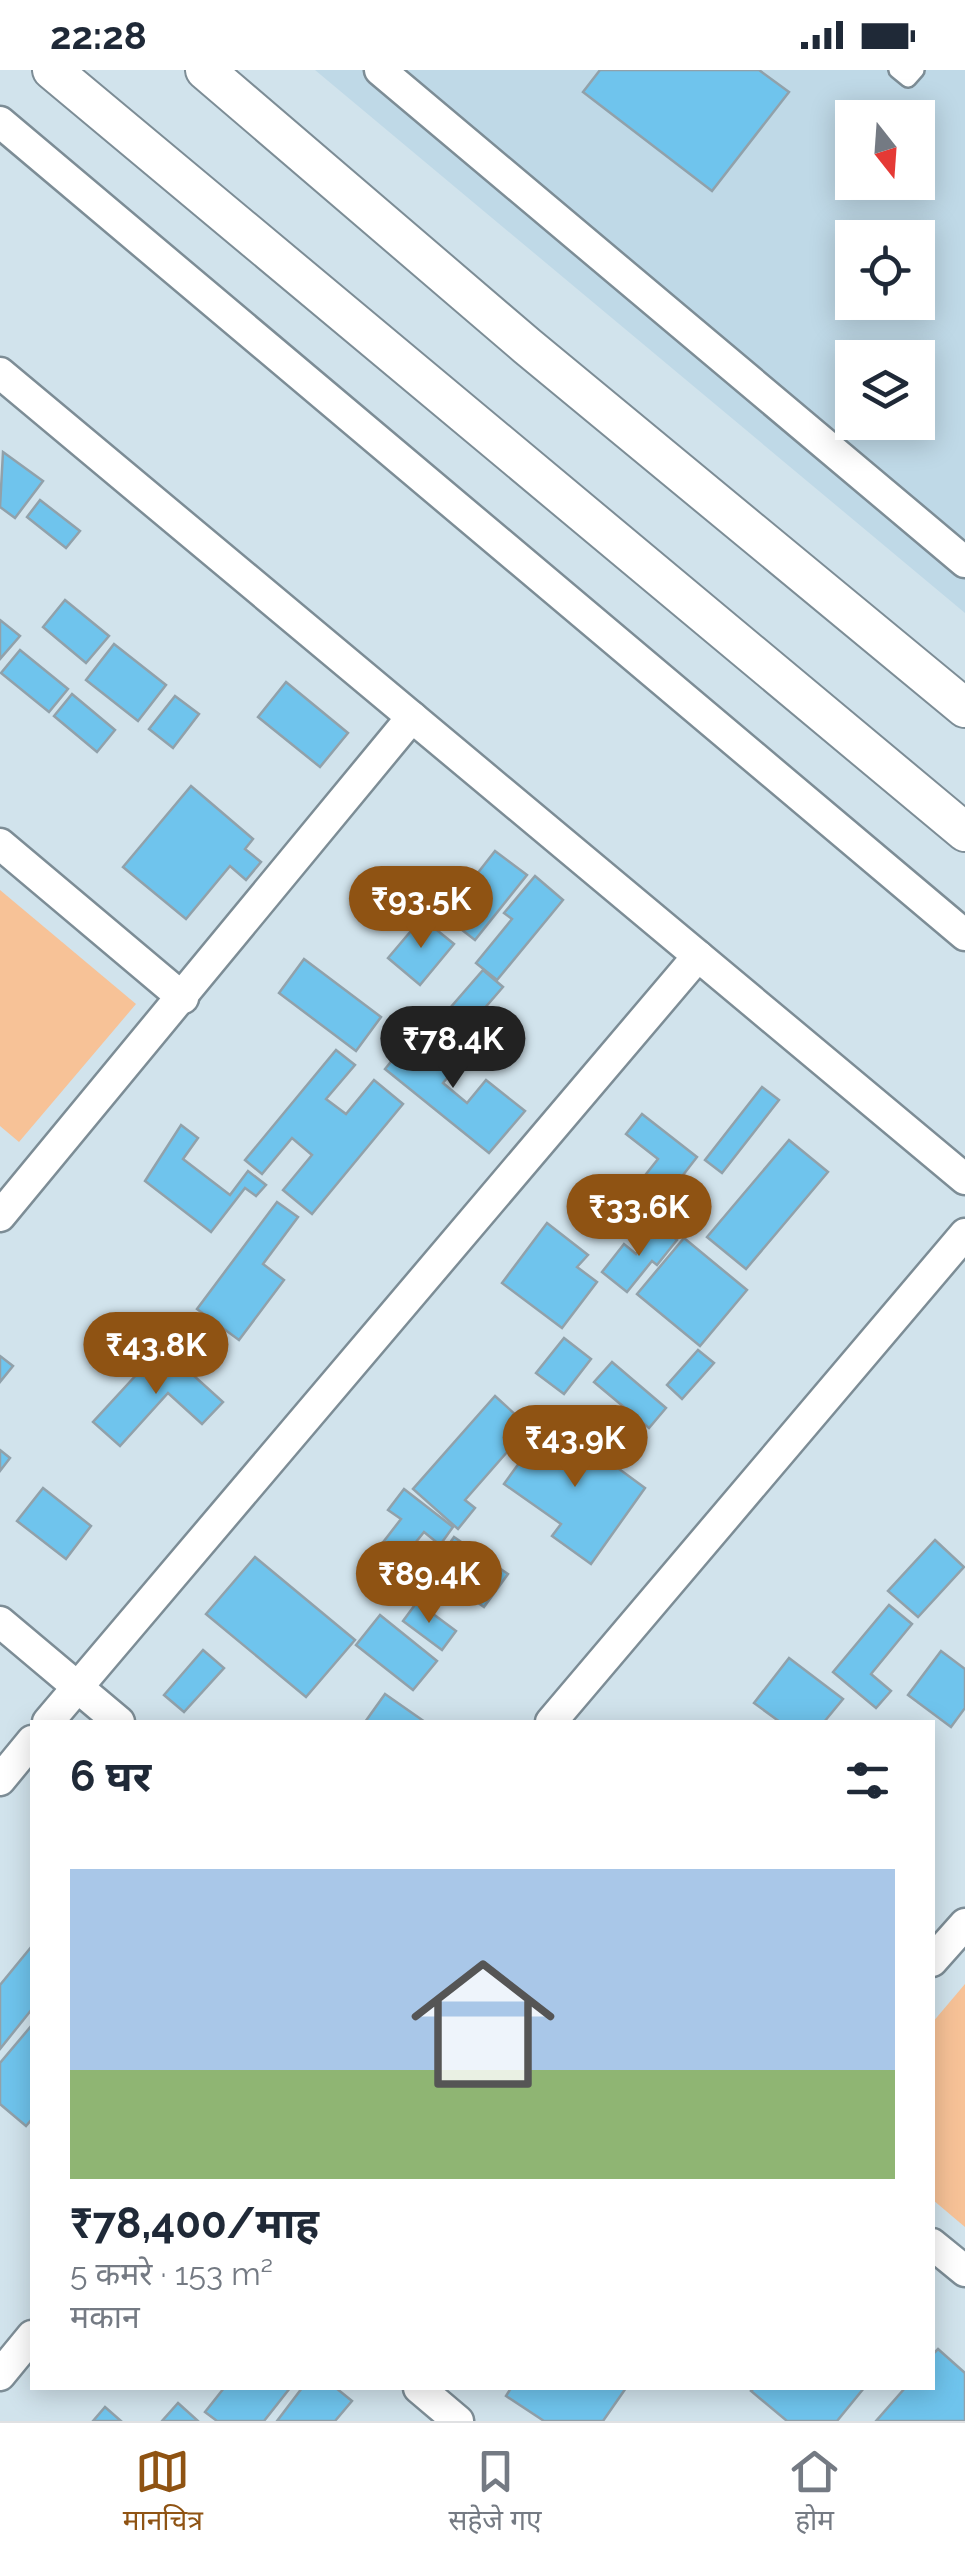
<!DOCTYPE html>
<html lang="hi">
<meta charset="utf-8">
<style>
:root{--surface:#fff;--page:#f6f6f7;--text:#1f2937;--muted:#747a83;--line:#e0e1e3;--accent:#8f5313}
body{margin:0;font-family:Raleway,"Noto Sans Devanagari",sans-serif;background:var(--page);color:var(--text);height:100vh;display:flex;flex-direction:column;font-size:38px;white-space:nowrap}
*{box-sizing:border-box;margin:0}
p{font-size:32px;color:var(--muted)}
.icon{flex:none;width:55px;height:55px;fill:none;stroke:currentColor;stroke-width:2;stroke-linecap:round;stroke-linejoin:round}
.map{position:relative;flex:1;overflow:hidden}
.side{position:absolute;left:30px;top:1650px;width:905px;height:670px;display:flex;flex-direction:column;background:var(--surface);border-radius:0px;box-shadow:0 5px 25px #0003}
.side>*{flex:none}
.needle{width:65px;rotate:163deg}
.buttons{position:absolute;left:835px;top:30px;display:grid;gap:20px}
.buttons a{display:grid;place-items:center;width:100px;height:100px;border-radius:0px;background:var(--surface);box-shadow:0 5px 25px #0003;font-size:50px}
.price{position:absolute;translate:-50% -85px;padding:0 22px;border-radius:35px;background:var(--accent);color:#fff;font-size:32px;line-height:65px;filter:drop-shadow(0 2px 5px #0008)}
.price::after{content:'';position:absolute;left:50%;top:60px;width:30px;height:22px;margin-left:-15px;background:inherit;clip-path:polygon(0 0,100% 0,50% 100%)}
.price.active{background:#222;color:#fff}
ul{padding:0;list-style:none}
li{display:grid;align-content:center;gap:20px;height:530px;padding:0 40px}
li+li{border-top:2px solid var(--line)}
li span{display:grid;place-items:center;height:310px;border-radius:0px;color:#555}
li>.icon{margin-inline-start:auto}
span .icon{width:180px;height:180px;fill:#fffc;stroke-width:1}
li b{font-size:42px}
h2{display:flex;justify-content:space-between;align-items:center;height:120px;padding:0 40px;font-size:42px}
.status{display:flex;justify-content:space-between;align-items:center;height:70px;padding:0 50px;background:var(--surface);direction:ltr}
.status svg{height:28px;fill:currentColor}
.tab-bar{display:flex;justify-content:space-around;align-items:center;height:140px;border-top:2px solid var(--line);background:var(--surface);font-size:28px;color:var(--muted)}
.tab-bar a{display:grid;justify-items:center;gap:5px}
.tab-bar .active{color:var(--accent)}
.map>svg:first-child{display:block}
</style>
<div class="status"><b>22:28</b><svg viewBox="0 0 49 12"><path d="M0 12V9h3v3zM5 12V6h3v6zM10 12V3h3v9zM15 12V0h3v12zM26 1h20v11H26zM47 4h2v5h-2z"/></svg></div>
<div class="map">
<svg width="965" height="2351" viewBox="0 0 965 2351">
<rect width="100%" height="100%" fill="#d1e3ec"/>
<!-- built -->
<path fill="#bfd9e7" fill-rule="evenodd" d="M 315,0 L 965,0 L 965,543 ZM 852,48 L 918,48 L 918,112 L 852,112 ZM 852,168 L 918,168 L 918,232 L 852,232 ZM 852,288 L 918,288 L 918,352 L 852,352 Z"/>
<!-- green -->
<g fill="#f7c297">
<polygon points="0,820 136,934 19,1072 0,1056"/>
<polygon points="965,1914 965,2157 933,2130 932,1953"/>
</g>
<!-- building -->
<g fill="#6fc4ed" stroke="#91a1aa" stroke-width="2.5">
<polygon points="600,0 759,0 789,22 712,121 583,22"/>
<polygon points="3,382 43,411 15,448 0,437"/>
<polygon points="40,430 80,461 66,478 27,447"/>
<polygon points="65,530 109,566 86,593 43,557"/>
<polygon points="0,550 20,566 0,589"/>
<polygon points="114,574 166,615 138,651 86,610"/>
<polygon points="20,580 68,619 49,642 1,603"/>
<polygon points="286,612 348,663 320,697 258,647"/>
<polygon points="72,624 115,660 97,682 54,646"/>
<polygon points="175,626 199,644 173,678 149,659"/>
<polygon points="191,716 253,769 245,779 261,792 246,810 230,796 186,849 123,797"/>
<polygon points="495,781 527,805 475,870 444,846"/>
<polygon points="535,806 563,830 497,910 476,893 512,849 504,843"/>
<polygon points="422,848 454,874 420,915 388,888"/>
<polygon points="304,889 381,947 356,981 279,923"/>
<polygon points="483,900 503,917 457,970 437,953"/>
<polygon points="420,956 462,990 443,1013 467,1033 486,1010 525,1041 489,1083 385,999"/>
<polygon points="336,980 355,995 326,1029 346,1044 374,1010 403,1034 312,1144 283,1120 312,1085 292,1068 262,1104 245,1090"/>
<polygon points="762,1017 779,1030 722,1103 705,1090"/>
<polygon points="642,1044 697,1087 659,1136 635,1118 658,1089 626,1064"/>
<polygon points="181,1055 198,1068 183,1089 230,1125 248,1101 266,1115 256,1126 245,1118 211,1162 145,1111"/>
<polygon points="789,1070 828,1102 746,1199 707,1167"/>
<polygon points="277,1132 298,1147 263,1194 284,1210 239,1270 197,1239"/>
<polygon points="547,1153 588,1185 577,1197 597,1212 562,1258 502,1213"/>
<polygon points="658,1155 677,1170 657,1195 652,1191 627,1222 602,1202 624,1174 636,1184"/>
<polygon points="684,1168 747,1220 700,1276 637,1224"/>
<polygon points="564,1268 591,1289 564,1324 536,1303"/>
<polygon points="162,1277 223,1332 202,1354 168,1323 120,1376 93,1352"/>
<polygon points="698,1280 714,1293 682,1329 667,1315"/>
<polygon points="0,1286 13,1296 0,1312"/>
<polygon points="612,1292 666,1338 649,1358 594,1312"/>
<polygon points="495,1326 529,1357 465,1430 475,1438 458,1459 413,1419"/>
<polygon points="551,1349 645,1418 591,1494 552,1466 561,1454 504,1414"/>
<polygon points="0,1380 10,1388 0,1401"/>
<polygon points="43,1418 91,1456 66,1489 17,1451"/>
<polygon points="404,1419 453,1457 440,1475 424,1462 387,1508 367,1493 401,1449 388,1440"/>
<polygon points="454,1467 508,1504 484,1537 431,1500"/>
<polygon points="935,1470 964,1497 918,1547 888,1521"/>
<polygon points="255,1487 355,1570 306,1627 206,1544"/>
<polygon points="417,1532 456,1561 442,1580 403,1551"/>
<polygon points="889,1535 912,1554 871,1604 891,1621 876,1638 833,1602"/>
<polygon points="380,1545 437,1591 413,1620 356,1575"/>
<polygon points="203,1580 224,1598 184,1642 164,1625"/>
<polygon points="941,1581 965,1599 965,1638 951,1657 908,1625"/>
<polygon points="789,1588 843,1629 824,1652 780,1652 754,1633"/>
<polygon points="385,1624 425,1652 365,1652"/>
<polygon points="32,1876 32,1939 0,1979 0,1915"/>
<polygon points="32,1955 32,2049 26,2056 0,2034 0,1993"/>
<polygon points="938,2279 965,2303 965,2351 876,2351 905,2318 932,2318 932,2285"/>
<polygon points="224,2318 290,2318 264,2351 217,2351 205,2342"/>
<polygon points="302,2318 336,2318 352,2331 335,2351 277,2351"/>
<polygon points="511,2318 626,2318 603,2351 544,2351 506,2326"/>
<polygon points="754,2318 864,2318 837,2351 787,2351 751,2321"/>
<polygon points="178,2333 198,2351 162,2351"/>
<polygon points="105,2337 121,2351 93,2351"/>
</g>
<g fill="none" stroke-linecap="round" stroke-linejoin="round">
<!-- service casing -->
<g stroke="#7d8d96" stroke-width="20">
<polyline id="service" points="897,0 908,9 916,0"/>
</g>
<!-- minor casing -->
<g stroke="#7d8d96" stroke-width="35">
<g id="minor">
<polyline points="380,0 965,492"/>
<polyline points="0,52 965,865"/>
<polyline points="0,303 965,1109"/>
<polyline points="0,774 183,928"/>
<polyline points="0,1146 412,647"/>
<polyline points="0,1552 119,1652"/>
<polyline points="48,1652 698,886"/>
<polyline points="551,1652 965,1164"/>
<polyline points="0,1710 32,1671"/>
<polyline points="932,1891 965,1854"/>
<polyline points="932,2174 965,2201"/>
<polyline points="0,2305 32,2266"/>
<polyline points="419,2318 458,2351"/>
</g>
</g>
<!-- tertiary casing -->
<g stroke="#7d8d96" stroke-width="42">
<g id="tertiary">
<polyline points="52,0 965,762"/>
<polyline points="205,0 527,276 965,638"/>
</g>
</g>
<!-- service -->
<use href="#service" stroke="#fff" stroke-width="15"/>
<!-- minor -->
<use href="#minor" stroke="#fff" stroke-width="30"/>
<!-- tertiary -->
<use href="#tertiary" stroke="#fff" stroke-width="38"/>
</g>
</svg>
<div class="buttons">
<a><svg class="needle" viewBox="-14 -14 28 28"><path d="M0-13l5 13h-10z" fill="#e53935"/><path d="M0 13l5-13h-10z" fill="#747a83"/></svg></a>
<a><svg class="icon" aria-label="locate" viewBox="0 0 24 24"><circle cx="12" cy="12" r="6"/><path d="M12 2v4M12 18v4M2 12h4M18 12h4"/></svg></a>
<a><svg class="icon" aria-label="layers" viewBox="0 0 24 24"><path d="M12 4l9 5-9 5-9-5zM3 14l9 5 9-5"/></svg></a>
</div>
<b class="price" style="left:421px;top:881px">₹93.5K</b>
<b class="price active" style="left:453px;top:1021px">₹78.4K</b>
<b class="price" style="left:639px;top:1189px">₹33.6K</b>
<b class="price" style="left:156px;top:1327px">₹43.8K</b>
<b class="price" style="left:575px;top:1420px">₹43.9K</b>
<b class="price" style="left:429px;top:1556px">₹89.4K</b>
<section class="side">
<h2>6 घर<svg class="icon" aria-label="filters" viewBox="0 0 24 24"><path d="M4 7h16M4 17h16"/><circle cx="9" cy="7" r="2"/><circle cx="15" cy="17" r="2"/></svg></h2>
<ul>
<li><span style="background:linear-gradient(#a9c7e8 65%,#8fb573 0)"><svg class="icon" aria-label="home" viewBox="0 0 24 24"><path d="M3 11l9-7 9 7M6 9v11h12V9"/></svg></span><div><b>₹78,400/माह</b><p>5 कमरे · 153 m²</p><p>मकान</p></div></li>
</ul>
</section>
</div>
<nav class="tab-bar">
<a class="active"><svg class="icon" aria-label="map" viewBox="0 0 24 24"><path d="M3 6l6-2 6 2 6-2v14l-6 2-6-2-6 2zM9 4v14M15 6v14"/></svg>मानचित्र</a>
<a><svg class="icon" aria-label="saved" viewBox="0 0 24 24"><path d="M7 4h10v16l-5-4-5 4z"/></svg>सहेजे गए</a>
<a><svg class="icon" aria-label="home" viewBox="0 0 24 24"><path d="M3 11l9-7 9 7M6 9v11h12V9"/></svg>होम</a>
</nav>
